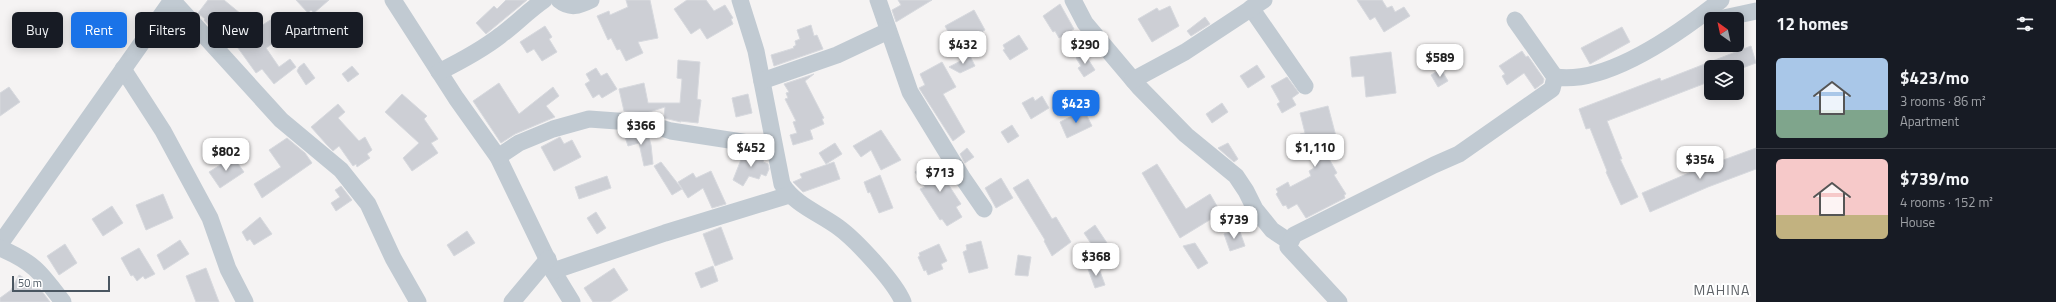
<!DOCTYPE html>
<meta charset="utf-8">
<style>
:root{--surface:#171b24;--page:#242831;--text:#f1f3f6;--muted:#9ea1a6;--line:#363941;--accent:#1a73e8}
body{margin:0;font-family:"Titillium Web",sans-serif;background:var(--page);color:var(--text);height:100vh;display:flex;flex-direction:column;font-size:15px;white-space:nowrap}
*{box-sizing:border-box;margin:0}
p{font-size:13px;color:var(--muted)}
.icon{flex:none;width:22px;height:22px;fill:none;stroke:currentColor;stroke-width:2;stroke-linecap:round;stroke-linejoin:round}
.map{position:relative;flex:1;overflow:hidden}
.details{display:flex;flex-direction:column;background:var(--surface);width:300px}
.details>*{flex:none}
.banner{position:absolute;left:12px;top:12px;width:380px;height:36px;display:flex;gap:8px}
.needle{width:26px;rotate:327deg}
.buttons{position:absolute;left:1704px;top:12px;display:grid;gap:8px}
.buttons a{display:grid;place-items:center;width:40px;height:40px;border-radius:6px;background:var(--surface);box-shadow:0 2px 10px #0003;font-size:20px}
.scale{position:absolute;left:12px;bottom:10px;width:98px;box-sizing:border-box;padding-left:4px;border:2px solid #4a5661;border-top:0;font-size:11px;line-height:14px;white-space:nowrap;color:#4a5661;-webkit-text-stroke:3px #fff;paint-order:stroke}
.price{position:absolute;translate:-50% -34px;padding:0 9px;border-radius:8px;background:#fff;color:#222;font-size:13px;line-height:26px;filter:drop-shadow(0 1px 2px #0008)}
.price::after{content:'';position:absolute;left:50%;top:24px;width:12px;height:9px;margin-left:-6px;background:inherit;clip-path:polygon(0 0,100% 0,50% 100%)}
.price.current{background:var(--accent);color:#fff}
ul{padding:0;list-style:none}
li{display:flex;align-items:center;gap:12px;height:100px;padding:0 20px}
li+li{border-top:1px solid var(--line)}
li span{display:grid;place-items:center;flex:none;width:112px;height:80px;border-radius:6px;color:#555}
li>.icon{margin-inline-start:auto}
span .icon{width:48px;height:48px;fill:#fffc;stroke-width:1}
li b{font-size:17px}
h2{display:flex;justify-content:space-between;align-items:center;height:48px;padding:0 20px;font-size:17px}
.chip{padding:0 14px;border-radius:6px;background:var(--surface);box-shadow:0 2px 10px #0003;font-size:14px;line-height:36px}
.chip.current{background:var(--accent);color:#fff}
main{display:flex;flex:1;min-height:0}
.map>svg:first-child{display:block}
</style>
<main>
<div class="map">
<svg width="1756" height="302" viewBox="0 0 1756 302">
<rect width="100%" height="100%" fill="#f5f3f3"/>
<!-- building -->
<g fill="#cdcfd5" stroke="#d7d9de">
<polygon points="208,0 224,0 258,28 275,17 278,21 280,20 289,33 266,48 279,67 290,59 296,67 274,84 262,69 256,73 238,48 225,38 223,41 204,20 205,19 198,13"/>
<polygon points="296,0 329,0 314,13 311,10 308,13"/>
<polygon points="506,0 527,0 486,34 476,23 494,6 497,9"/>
<polygon points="626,0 650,0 658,38 638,42 643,53 626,61 620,49 617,50 611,38 608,40 597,16 609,11 610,15 628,7"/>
<polygon points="687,0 706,0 714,11 725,5 733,18 731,19 733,24 707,39 700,28 691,34 674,9"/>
<polygon points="898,0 932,0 896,22 892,10 901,5"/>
<polygon points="1357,0 1382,0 1387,8 1392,6 1395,12 1404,7 1410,16 1384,32 1375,17 1370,20"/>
<polygon points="1060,4 1074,29 1059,38 1055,31 1053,32 1043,16"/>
<polygon points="1170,6 1179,26 1152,42 1138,19 1157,8 1159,11"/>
<polygon points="974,10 985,30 956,46 945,26"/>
<polygon points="1205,17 1210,24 1191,36 1187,31"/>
<polygon points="811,25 814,36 817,35 823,49 774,66 771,55 794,48 793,47 796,45 795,41 800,39 797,30"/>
<polygon points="545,26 552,37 549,39 557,52 542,61 534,49 527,53 520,42"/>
<polygon points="1622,27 1630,42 1590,64 1581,48"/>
<polygon points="1019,35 1028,49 1010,60 1003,50 1005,49 1003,45"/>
<polygon points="1751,46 1756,63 1737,70 1737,67 1711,67 1711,81 1607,121 1622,159 1620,159 1638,197 1621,205 1606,172 1607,171 1590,128 1586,129 1579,109 1660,78 1661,81"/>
<polygon points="1522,51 1526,57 1528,56 1544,79 1543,83 1535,89 1524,73 1507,85 1502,76 1505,74 1499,66"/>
<polygon points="1391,52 1396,93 1366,97 1364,76 1352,77 1350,57"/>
<polygon points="1084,53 1095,70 1084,77 1078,68 1081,66 1076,58"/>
<polygon points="970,56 975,66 960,73 949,67"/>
<polygon points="678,60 700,62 697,99 701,100 698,123 680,121 681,122 664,118 665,107 646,113 624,111 619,89 644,83 648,103 680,103 682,79 677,78"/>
<polygon points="942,62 956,87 943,94 965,132 953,141 919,88 925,85 920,74"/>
<polygon points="304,63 315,78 306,85 297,71 299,67"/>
<polygon points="1257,65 1265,77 1248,88 1240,76"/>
<polygon points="352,66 359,74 348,82 342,74"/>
<polygon points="596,68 601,76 607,73 617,89 602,98 599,94 593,98 585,84 590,81 586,74"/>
<polygon points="1441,69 1448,81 1438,87 1431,75"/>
<polygon points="814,74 805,81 824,118 822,119 824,124 810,130 813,139 793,145 790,135 797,133 793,122 796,121 785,99 788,98 786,93 789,92 784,84"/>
<polygon points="1287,77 1299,93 1292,98 1296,105 1282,113 1277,104 1280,102 1271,86"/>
<polygon points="499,83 519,114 553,87 559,96 546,106 555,117 515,134 501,143 473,101"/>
<polygon points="9,87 20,102 0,116 0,93"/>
<polygon points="402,94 427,116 424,119 438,139 431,143 438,153 412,171 403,158 419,143 385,112"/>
<polygon points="748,94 752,113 736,117 732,98"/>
<polygon points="1042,96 1049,108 1031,119 1022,103 1033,97 1035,101"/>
<polygon points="1222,103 1228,112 1212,123 1206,114"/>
<polygon points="338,104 345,112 338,118 359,141 365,137 372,150 367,154 370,158 357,167 356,164 353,166 339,146 333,151 327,145 311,127"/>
<polygon points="1328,106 1338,144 1323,148 1337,173 1334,175 1346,194 1344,195 1345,198 1306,218 1297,204 1288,209 1286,205 1283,206 1276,194 1278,192 1276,189 1288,182 1290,187 1311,176 1309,171 1314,168 1309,146 1303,148 1300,134 1305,133 1300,113"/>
<polygon points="1084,110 1092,126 1067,138 1060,122"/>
<polygon points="1012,125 1019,136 1008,143 1001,132"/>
<polygon points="881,130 901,160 881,170 871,150 861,157 853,146"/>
<polygon points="629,132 648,134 651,145 653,164 644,166 639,143 628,146 624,134"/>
<polygon points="560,137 564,144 572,140 581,157 554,171 541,147"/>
<polygon points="287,138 305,153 312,163 262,198 254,184 281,167 269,150"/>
<polygon points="835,143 842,154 826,164 819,153"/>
<polygon points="1228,143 1238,159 1234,162 1218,148"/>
<polygon points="967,148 974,157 965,163 960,154"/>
<polygon points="1756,148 1756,169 1708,187 1650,212 1642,193 1696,170"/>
<polygon points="744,152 765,157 763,162 768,164 769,169 766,176 761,174 759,179 749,176 743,186 733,180"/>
<polygon points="233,157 244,172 220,188 209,172"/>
<polygon points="661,162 682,189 672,195 654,166"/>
<polygon points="834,162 840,179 803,192 793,182 802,178 800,174"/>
<polygon points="930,163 937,171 943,167 952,181 948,184 961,204 956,207 962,217 947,226 942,219 940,220 920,189 925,187 915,172"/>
<polygon points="1157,164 1186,209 1210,194 1221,213 1180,238 1142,173"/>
<polygon points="711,171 726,204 712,208 703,188 688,198 678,182 693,173 696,178"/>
<polygon points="880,175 893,208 879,213 870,192 868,193 864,182"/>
<polygon points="607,176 611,188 579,199 575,187"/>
<polygon points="1001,178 1013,198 996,208 985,188"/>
<polygon points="1028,179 1052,219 1056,217 1071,242 1052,256 1044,241 1045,240 1013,188"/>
<polygon points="341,186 352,200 336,211 331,203 340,197 335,190"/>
<polygon points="163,194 173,218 146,230 136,205"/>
<polygon points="112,206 123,223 103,236 92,219"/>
<polygon points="596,212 606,228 597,234 587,218"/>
<polygon points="260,217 272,234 254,245 250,239 247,241 242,232"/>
<polygon points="1095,225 1109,246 1098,254 1084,233"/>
<polygon points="721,227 733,259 715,266 703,234"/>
<polygon points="1239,229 1245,246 1230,251 1224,234"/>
<polygon points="467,231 475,243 454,256 447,245"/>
<polygon points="180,240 189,254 164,270 157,255"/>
<polygon points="981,241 988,268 969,273 963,252 967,250 966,245"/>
<polygon points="1195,243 1208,263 1198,269 1183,246"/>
<polygon points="65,244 77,263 59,275 47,256"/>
<polygon points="939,244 947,261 941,264 943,269 928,275 926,270 924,271 918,257 920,256 919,253"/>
<polygon points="139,248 155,274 145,279 143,276 137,281 133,275 131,276 121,258"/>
<polygon points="1018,255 1031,257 1028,276 1015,275"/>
<polygon points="713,266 718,281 701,288 695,273"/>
<polygon points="1098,266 1105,285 1095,288 1088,269"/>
<polygon points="206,268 219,302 196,302 186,276"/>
<polygon points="614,268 628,290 610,302 593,302 584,288"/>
<polygon points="19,275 38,286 50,302 0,302 0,298 11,290"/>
</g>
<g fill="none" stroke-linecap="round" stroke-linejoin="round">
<!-- minor -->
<g stroke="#c1cad2" stroke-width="17">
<polyline points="172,0 281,120 341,170 368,204 393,258 418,302"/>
<polyline points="393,0 456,98 498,157 553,271 572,302"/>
<path d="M 559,0 C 570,9 579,6 591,0"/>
<path d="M 740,0 L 756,51 L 782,184 C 795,205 819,213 838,227 C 856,240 895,282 903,302"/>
<polyline points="878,0 910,92 962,177 984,209"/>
<polyline points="1073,0 1085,23 1139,87 1186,135 1236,176 1246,191 1255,209 1272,230 1290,242"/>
<polyline points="1251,8 1305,86"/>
<polyline points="1719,19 1756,11"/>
<polyline points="123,69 163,131 210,218 228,269 245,302"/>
<path d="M 439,72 C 461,61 482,50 501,35 C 516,24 528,11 544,0"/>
<path d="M 1555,77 C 1608,85 1682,31 1721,0"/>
<polyline points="1133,80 1185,52 1264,0"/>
<polyline points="762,81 837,55 888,31"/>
<polyline points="498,157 519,143 553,129 589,119 645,123 671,131 774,147"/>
<polyline points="0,244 172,0"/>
<path d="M 0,248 C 35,263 41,273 63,302"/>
<polyline points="553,271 665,233 789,195"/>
<polyline points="512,302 548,259"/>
<polyline points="1339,302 1288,247 1294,235 1434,165 1459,154 1552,89 1555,77 1515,20"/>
</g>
</g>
<g text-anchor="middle" stroke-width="4" stroke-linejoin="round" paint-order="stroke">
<!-- quarter labels -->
<g font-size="14" letter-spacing="1" fill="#5f6368" stroke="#fff">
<text x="1722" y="295">MAHINA</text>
</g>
</g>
</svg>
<div class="buttons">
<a><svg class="needle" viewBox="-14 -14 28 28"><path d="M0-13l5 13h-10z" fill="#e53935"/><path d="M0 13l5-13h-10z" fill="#9ea1a6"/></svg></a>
<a><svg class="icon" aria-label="layers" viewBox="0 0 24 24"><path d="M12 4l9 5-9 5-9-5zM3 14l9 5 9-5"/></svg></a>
</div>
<div class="scale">50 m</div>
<b class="price" style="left:963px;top:65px">$432</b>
<b class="price" style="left:1085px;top:65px">$290</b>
<b class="price" style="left:1440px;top:78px">$589</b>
<b class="price current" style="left:1076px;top:124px">$423</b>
<b class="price" style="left:641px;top:146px">$366</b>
<b class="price" style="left:751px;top:168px">$452</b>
<b class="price" style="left:1315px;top:168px">$1,110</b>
<b class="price" style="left:226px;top:172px">$802</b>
<b class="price" style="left:1700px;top:180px">$354</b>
<b class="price" style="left:940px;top:193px">$713</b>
<b class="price" style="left:1234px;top:240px">$739</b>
<b class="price" style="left:1096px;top:277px">$368</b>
<div class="banner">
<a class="chip">Buy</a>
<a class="chip current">Rent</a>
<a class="chip">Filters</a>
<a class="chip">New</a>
<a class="chip">Apartment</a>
</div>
</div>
<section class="details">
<h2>12 homes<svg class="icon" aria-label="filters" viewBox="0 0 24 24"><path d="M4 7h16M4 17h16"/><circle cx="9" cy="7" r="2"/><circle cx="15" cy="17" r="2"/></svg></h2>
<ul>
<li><span style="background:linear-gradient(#a9c7e8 65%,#7fa58c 0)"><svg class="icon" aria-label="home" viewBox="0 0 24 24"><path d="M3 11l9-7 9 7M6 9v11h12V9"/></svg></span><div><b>$423/mo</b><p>3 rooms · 86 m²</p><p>Apartment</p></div></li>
<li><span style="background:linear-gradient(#f6c9c9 70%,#c2b280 0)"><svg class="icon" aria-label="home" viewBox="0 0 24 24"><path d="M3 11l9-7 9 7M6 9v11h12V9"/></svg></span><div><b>$739/mo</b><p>4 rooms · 152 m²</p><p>House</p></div></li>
</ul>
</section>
</main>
